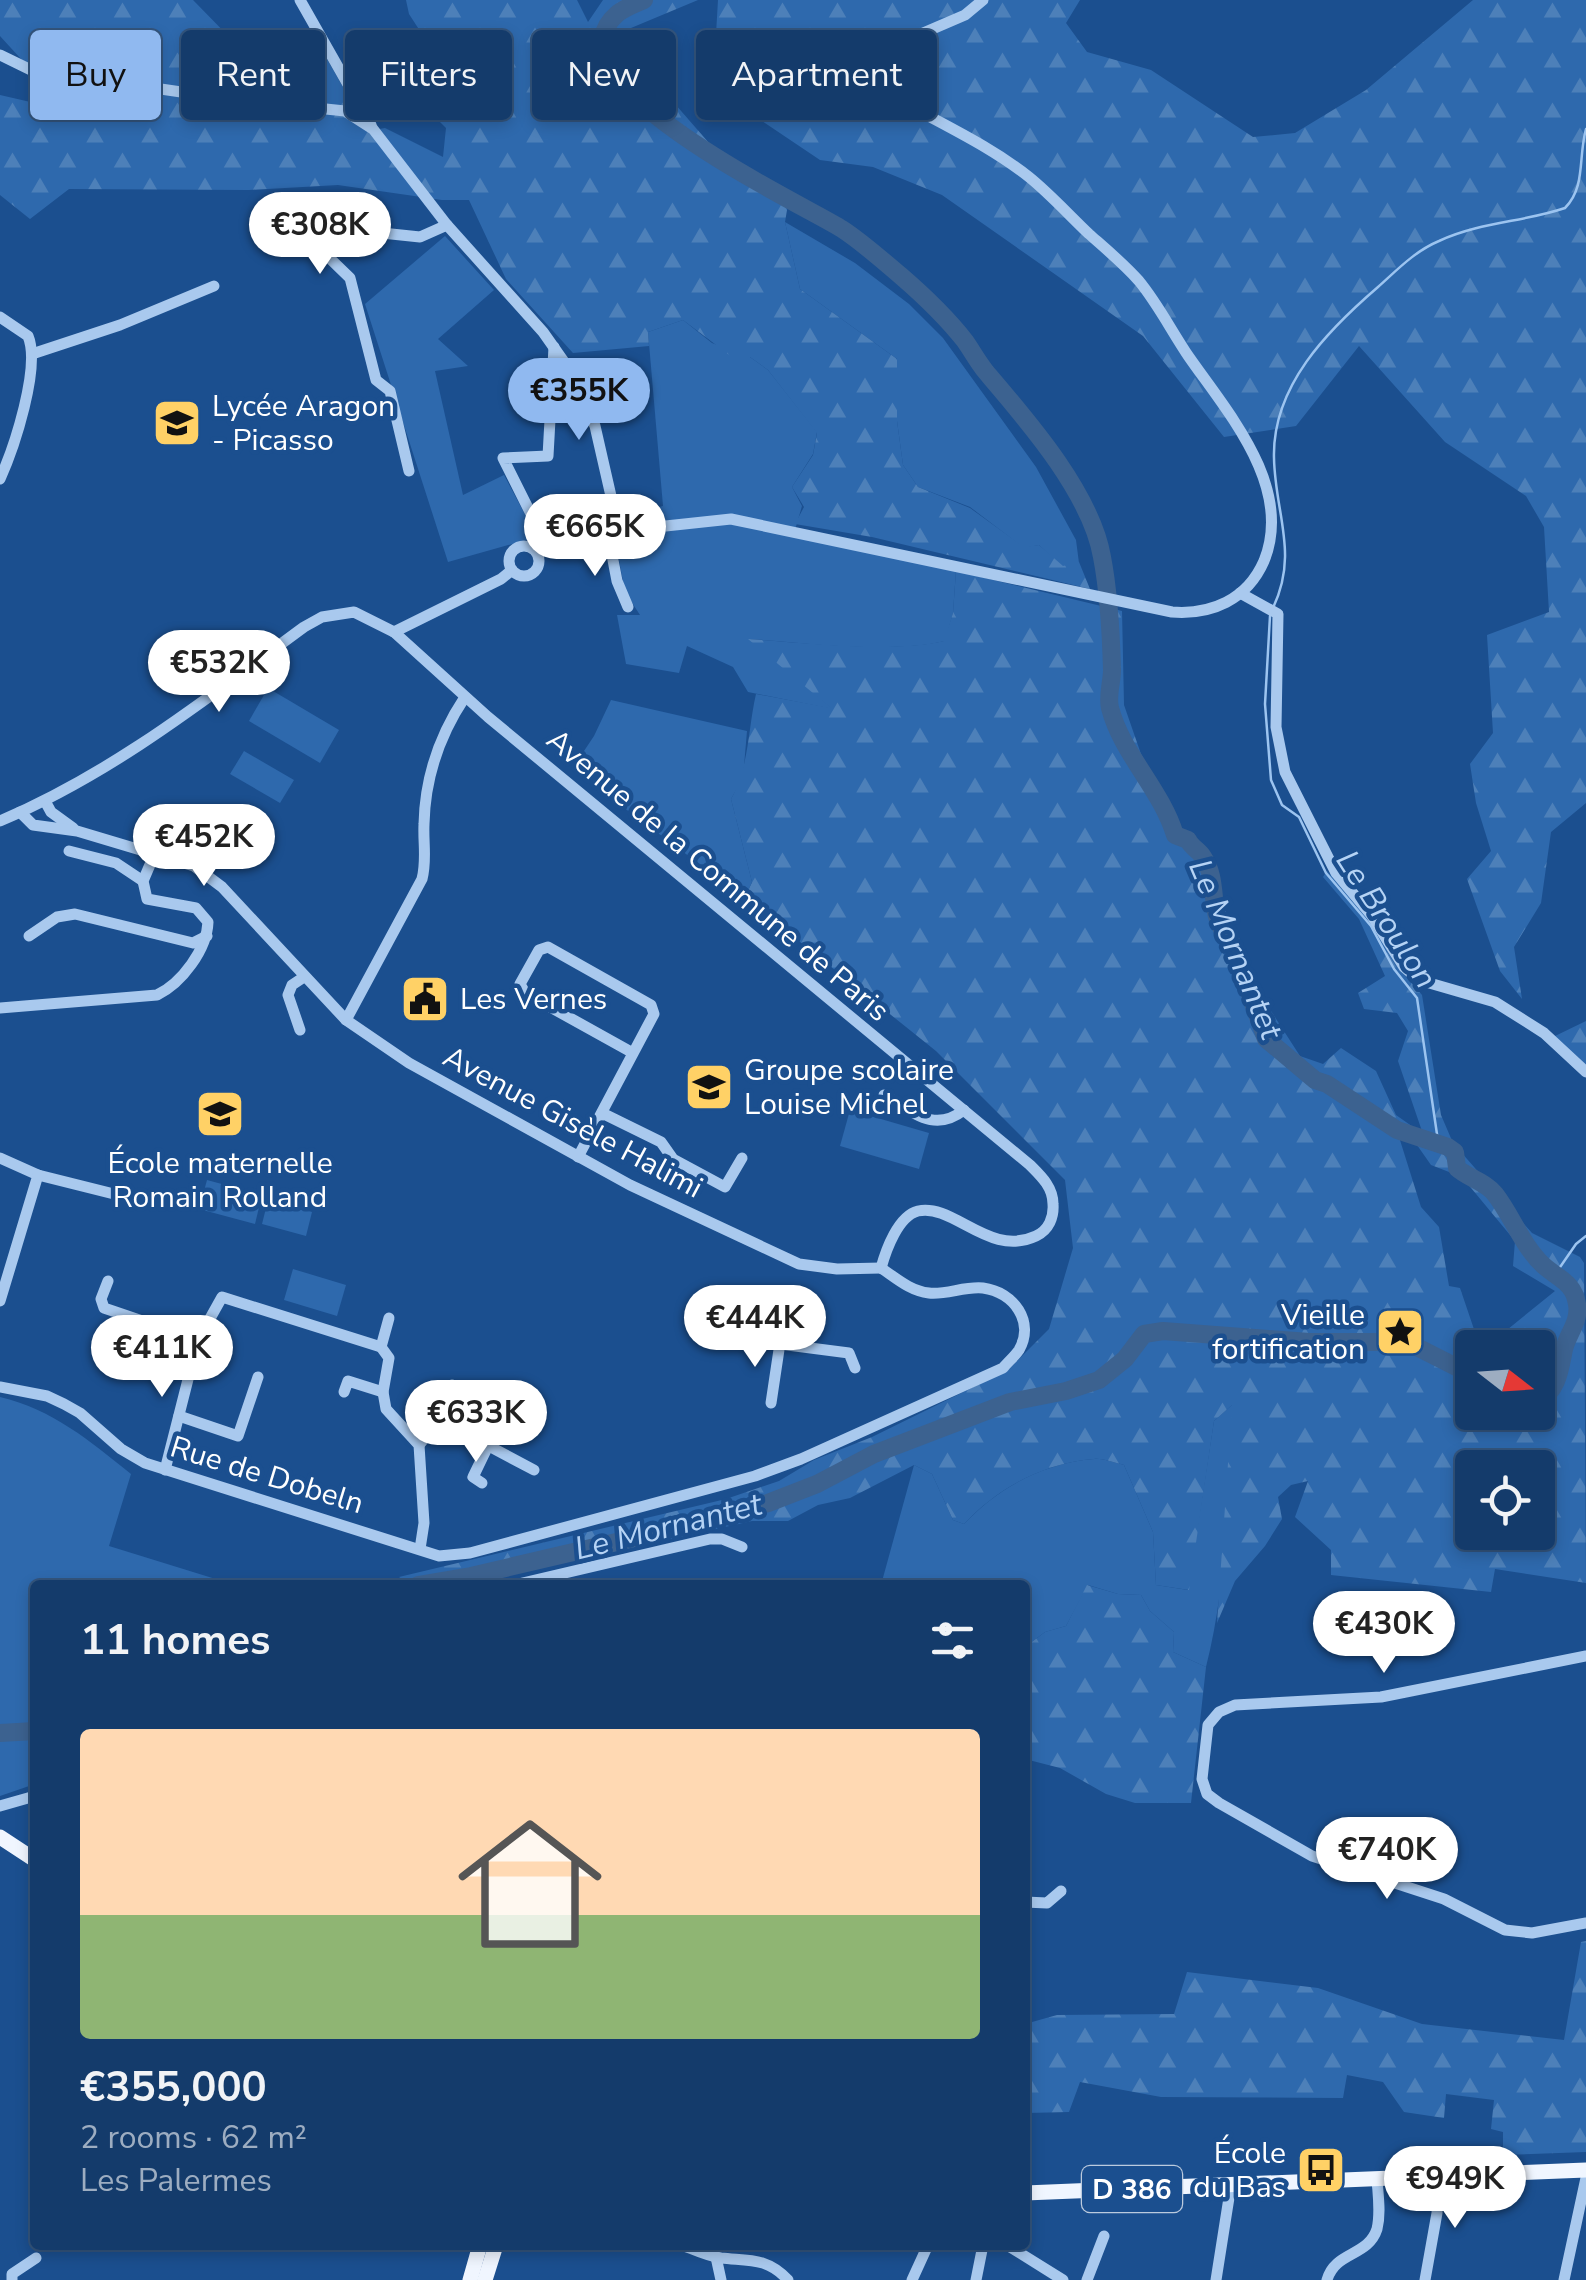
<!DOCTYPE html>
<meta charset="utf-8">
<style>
:root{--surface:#143b6b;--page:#214673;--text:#f1f3f6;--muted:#9dadc1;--line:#33557e;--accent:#90b9f0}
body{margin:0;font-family:"Nunito Sans",sans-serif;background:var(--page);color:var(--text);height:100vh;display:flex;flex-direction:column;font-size:38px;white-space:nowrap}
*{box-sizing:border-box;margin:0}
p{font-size:32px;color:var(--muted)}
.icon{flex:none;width:55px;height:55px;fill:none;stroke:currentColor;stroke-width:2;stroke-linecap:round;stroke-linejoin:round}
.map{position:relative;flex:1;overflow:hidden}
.drawer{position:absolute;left:30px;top:1580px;width:1000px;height:670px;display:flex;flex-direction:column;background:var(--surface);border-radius:10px;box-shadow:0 5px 15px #0003,0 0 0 2px var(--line)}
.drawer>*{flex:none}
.top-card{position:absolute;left:30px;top:30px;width:1000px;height:90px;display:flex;gap:20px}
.needle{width:65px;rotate:107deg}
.controls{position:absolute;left:1455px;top:1330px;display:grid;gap:20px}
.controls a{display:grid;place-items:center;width:100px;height:100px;border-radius:10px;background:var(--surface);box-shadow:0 5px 15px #0003,0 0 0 2px var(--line);font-size:50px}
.price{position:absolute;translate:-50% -85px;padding:0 22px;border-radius:35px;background:#fff;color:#222;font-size:32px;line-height:65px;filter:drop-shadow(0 2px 5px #0008)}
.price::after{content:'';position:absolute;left:50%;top:60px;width:30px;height:22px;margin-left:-15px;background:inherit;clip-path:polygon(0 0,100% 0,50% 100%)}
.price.selected{background:var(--accent);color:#111}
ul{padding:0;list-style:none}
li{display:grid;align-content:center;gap:20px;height:530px;padding:0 50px}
li span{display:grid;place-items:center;height:310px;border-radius:10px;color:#555}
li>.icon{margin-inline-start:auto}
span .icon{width:180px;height:180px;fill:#fffc;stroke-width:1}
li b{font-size:42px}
h2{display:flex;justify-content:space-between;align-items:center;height:120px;padding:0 50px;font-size:42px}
.pill{padding:0 35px;border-radius:10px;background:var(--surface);box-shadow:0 5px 15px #0003,0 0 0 2px var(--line);font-size:35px;line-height:90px}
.pill.selected{background:var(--accent);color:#111}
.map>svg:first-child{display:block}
</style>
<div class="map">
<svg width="1586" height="2280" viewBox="0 0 1586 2280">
<defs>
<pattern id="forest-firs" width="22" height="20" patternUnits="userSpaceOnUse" patternTransform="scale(2.5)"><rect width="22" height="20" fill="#2e69ad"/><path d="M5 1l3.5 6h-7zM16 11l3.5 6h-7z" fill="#4d80b9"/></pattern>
</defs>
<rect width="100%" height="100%" fill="#1b4f8f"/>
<!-- grass -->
<g fill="#2e69ad">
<polygon points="785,222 855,263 909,304 943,338 1036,467 1076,540 1079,563 1062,567 1039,545 1024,548 970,507 918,487 903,465 897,421 897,359 800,289"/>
<polygon points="445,236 494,290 438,339 468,366 435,371 463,495 504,475 537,537 448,562 365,304"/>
<path d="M 683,320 L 712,343 L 750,357 L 768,370 L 817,432 L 813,454 L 792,487 L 802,506 L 795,530 L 956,571 L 953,613 L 945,641 C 890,654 807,643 750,639 L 833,709 L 748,692 L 733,667 L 687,646 L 679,673 L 626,664 L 617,615 L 640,615 L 625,592 L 615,539 L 626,537 L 623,515 L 663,506 L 648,332 Z"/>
<polygon points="268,688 339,730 320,763 249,721"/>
<polygon points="611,700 747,731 743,778 731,799 752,882 745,898 572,769 594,736"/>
<polygon points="244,751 294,780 280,803 230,774"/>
<polygon points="850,1110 929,1133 919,1169 840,1146"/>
<polygon points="207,1180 262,1195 255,1224 199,1209"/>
<polygon points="268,1200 312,1212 306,1236 262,1224"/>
<polygon points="293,1269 346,1285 337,1316 284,1300"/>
<path d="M 0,1397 C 52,1409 90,1441 131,1474 L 109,1546 L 235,1585 L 35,1585 L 35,1784 L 0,1796 Z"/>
<path d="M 1233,1404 C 1227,1492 1228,1581 1206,1667 L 1173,1652 L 1174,1632 L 1150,1611 L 1141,1595 L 1118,1594 L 1088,1585 L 1066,1626 L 1045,1632 L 1025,1647 L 1025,1585 L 881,1585 L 914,1465 L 932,1474 L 953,1520 L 964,1524 C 998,1488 1043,1463 1094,1459 C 1103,1458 1115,1463 1124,1465 L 1153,1532 L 1156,1585 L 1188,1590 L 1214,1421 Z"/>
</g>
<!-- forest -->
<g fill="url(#forest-firs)" fill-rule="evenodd">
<polygon points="0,0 193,0 235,43 282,73 300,51 323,52 368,131 385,128 443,157 446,128 427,109 420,79 442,112 453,107 448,74 409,14 406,0 577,0 588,22 603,0 698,0 619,33 661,88 716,151 790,192 785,222 800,289 897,359 897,421 903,465 918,487 970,508 1024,547 1039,545 1063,566 1079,562 1090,589 872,537 795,524 804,507 792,487 813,455 817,433 768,370 750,357 732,357 683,320 648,332 649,346 573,353 506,279 469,200 442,200 338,185 249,190 69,189 30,219 0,195 0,95 39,104 42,82 0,36"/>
<polygon points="718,0 1080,0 1066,23 1087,52 1151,70 1253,137 1295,133 1366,90 1473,0 1586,0 1586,803 1551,832 1541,903 1514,947 1522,999 1500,971 1467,879 1491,851 1476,803 1470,764 1493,733 1487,635 1549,612 1544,527 1526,496 1445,442 1359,346 1296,426 1224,437 1143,336 942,195 873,167 820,160 741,107 715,52"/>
<path d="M 956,571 L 1122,611 L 1124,705 L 1141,754 L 1180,826 L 1209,861 L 1241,956 L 1260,994 L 1300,1056 L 1323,1064 L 1341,1048 L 1376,1071 L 1396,1115 L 1423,1134 L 1398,1061 L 1408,1031 L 1397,1013 L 1364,1009 L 1358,993 L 1385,976 L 1359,919 L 1323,877 L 1327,871 L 1370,918 L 1396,965 L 1422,995 L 1441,1115 L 1453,1143 L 1532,1233 L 1580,1257 L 1584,1263 L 1586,1583 L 1495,1569 L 1491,1592 L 1331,1575 L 1331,1550 L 1295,1517 L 1308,1481 L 1291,1485 L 1278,1497 L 1282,1519 L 1265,1546 L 1235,1581 L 1217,1623 L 1232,1405 L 1214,1421 L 1189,1590 L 1156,1585 L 1153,1532 L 1124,1465 C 1115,1463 1103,1458 1094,1459 C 1044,1463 997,1488 964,1524 L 953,1520 L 932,1474 L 914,1465 L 850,1498 L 818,1505 L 788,1521 L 752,1521 L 463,1585 L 411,1585 L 399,1577 L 726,1499 L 779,1481 L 814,1460 L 872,1437 L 1008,1370 L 1049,1329 L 1073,1248 L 1065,1180 L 936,1051 L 745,898 L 752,882 L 731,799 C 749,768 748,729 756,694 L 831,708 L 748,639 C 803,643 892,653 944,641 L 953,613 ZM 1399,1137 L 1417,1145 L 1431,1165 L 1462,1177 L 1515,1241 L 1513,1266 L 1555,1291 L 1497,1338 L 1495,1347 L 1538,1348 L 1538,1412 L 1472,1412 L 1472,1348 L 1480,1347 L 1460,1288 L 1449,1286 L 1439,1227 L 1421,1207 ZM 1472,1468 L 1538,1468 L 1538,1532 L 1472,1532 Z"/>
<polygon points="1586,1021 1586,1066 1553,1037"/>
<polygon points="1087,1585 1118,1594 1141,1595 1150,1611 1174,1632 1173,1652 1206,1667 1191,1803 1135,1803 1106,1794 1060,1768 1025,1759 1025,1647 1045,1632 1066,1626"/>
<polygon points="1586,1941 1586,2152 1503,2155 1503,2132 1491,2129 1494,2100 1446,2094 1444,2118 1404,2112 1383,2082 1347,2075 1343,2098 1161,2097 1080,2082 1069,2112 1026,2113 1025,2024 1057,2015 1174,2014 1187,1972 1318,1988 1422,2024 1564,2040 1581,1942"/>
</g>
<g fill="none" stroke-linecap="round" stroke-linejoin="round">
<!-- stream -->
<g stroke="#9cc4f0" stroke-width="2.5">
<path d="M 1273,608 C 1299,553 1275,514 1274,458 C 1272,386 1328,330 1378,287 C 1397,270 1415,251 1439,241 C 1480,222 1524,222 1565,208 C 1586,187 1578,157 1586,129"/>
<polyline points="1270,616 1265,704 1271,780 1282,805 1299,817 1326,873 1371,926 1394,969 1417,998 1438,1141"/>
<polyline points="1556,1273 1576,1244 1586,1236"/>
</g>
<!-- river -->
<g stroke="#3c6290" stroke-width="18">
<path d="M 644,0 C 635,4 624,8 617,14 C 539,82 805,205 842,229 C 862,242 882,260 901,276 C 923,295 947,318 965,341 C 972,351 978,362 986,372 C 1027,420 1091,493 1102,557 C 1109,593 1111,633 1112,670 C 1112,682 1107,696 1110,708 C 1122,754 1161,789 1175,835 L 1188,840 C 1192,848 1199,850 1203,857 C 1221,884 1206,917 1230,939 L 1266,1039 L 1315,1080 L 1327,1084 L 1397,1130 L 1448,1147 L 1455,1152 L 1457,1168 C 1468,1178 1486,1182 1495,1194 C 1512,1216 1522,1245 1543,1265 C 1557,1278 1574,1282 1577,1304 C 1580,1322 1568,1333 1564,1349 C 1560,1369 1558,1391 1538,1401"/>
<polyline points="418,1585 471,1576 651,1534 768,1503 817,1484 874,1454 1010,1402 1066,1391 1099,1380 1125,1359 1144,1334 1163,1331 1309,1342 1401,1342 1413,1345 1472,1375"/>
<polyline points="0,1733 35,1731"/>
</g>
<!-- minor -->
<g stroke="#a9c9ee" stroke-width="11">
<polyline points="300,0 371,125"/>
<polyline points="0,55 31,70 229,99 345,111 373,129 447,225 543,332 574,376 595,426 619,531"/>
<path d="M 0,317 L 28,336 C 41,367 14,448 0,479"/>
<polyline points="32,354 120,325 214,286"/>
<polyline points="409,471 390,391 376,380 350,278 317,246 315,233 325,227 420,237 447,225"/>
<polyline points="608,534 617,581 628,607"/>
<circle cx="524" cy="561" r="15"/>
<polyline points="547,546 503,458 548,456 554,347"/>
<path d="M 538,554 L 547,546 L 619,531 L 731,519 L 1172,612 C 1211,615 1247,600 1264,561 C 1294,487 1228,413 1189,357 C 1172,332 1158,304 1139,281 C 1124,264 1106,249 1089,234 C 1069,215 1050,194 1029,177 C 982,140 929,119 879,88 L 871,74 L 873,59 L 879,52 L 965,15 L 983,0"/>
<polyline points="1240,593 1278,614 1276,727 1285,772 1336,873 1372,916 1404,967 1419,980 1495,1002 1544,1033 1586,1072"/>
<polyline points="394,632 501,579 512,570"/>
<polyline points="45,801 51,812 73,828"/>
<polyline points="20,812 33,825 77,831 194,866 222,887 346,1020 409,1063 630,1185 799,1264 837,1269 881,1268"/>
<path d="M 0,821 C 113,773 206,699 304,627 L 322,617 L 354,612 L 394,632 L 488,717 L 1030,1165 C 1041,1176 1053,1187 1053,1204 C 1054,1217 1049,1230 1036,1236 C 989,1258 954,1203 918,1211 C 898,1216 886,1250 881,1268"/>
<polyline points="69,851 116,863 143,881"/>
<polyline points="29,936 57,917 75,914 193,943 207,936"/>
<path d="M 0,1008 L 157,995 C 182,983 207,949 208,922 L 196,908 L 147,899 L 143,881 L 155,853"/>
<path d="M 346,1020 L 422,879 C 427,860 423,843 424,824 C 425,777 439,736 465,697"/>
<polyline points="300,1030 288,995 292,985 304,977"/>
<path d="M 884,1095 C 913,1111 933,1134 964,1110"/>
<polyline points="602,1113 661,1142 673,1159 725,1187 742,1158"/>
<polyline points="578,1157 654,1014 651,1005 548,947 539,950 520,984 525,993 633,1053"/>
<polyline points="0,1158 38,1175 0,1301"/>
<polyline points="38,1175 118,1195"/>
<polyline points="108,1281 101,1299 104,1308 198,1340 222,1297 381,1347 389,1358 383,1392 386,1409 419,1445 424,1523 420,1549"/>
<polyline points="709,1335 849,1353 855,1368"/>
<polyline points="381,1347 389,1318"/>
<path d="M 0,1387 L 47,1396 L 64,1404 L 80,1413 L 121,1449 L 145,1463 L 439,1556 L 470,1553 L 755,1476 L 801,1459 L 1003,1368 C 1008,1362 1015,1356 1019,1350 C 1035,1322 1014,1292 983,1288 C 965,1286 946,1295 929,1293 C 910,1291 896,1278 881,1268"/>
<polyline points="344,1392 348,1381 383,1392"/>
<polyline points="771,1403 780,1343"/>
<polyline points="179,1416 238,1436 258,1377"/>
<polyline points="440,1420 534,1470"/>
<polyline points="419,1445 440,1420 452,1385"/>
<polyline points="165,1470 198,1340"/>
<polyline points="482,1483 473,1477 487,1448"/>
<polyline points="514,1585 710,1539 722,1539 742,1547"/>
<polyline points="1586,1656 1381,1697 1235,1705 1219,1712 1208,1725 1202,1779 1207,1794 1219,1803 1312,1856 1444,1899 1505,1930 1532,1933 1586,1923"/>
<polyline points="0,1806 35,1796"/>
<polyline points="1025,1902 1047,1903 1061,1891"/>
<path d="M 682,2245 C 695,2250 707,2256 721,2258 C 748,2261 767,2257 788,2280"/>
<polyline points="1007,2245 1063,2280"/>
<polyline points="716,2257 721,2280"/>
<polyline points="12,2280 12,2274 36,2258"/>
<polyline points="912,2280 928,2245"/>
<polyline points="976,2280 983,2245"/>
<polyline points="1087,2280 1104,2236"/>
<polyline points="1216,2280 1231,2185"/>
<path d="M 1327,2280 C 1335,2251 1368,2257 1377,2229 C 1381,2213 1378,2195 1377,2179"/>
<polyline points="1425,2280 1437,2213 1439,2176"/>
<polyline points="1564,2280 1586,2178"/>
</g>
<!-- major -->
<g stroke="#f0f6ff" stroke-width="15">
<polyline points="0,1837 35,1860"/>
<polyline points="1025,2193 1586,2170"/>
<polyline points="470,2280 480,2245"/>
<polyline points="485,2280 496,2245"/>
</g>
</g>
<!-- icons -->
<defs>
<g id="school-square" transform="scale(2.5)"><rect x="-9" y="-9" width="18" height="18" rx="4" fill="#ffd166" stroke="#1b4f8f"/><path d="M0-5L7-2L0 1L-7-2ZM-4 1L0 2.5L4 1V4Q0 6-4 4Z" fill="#111"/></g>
<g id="civic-square" transform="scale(2.5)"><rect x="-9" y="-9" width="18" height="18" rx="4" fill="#ffd166" stroke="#1b4f8f"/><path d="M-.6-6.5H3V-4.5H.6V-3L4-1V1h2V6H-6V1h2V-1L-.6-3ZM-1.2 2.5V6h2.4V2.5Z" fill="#111"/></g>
<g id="sight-square" transform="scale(2.5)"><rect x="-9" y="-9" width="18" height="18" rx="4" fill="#ffd166" stroke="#1b4f8f"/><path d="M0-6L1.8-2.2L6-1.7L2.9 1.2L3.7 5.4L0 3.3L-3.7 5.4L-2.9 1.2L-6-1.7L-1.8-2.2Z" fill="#111"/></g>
<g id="bus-square" transform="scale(2.5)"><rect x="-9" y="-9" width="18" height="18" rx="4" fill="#ffd166" stroke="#1b4f8f"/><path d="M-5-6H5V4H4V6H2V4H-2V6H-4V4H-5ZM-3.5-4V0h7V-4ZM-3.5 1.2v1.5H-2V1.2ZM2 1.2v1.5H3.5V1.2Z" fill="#111"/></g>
</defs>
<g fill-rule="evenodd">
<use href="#school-square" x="177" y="423"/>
<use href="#civic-square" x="425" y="999"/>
<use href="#school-square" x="709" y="1087"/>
<use href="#school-square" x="220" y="1114"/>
<use href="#sight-square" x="1400" y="1332"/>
<use href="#bus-square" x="1321" y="2170"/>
</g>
<g text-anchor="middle" stroke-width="9" stroke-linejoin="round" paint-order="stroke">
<!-- shield labels -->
<rect fill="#1b4f8f" stroke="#bbcadd" stroke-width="2.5" x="1082" y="2166" width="100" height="46" rx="8"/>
<g font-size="28" font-weight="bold" fill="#fff">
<text x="1132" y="2199">D 386</text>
</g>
<!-- poi labels -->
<g font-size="30" fill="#fff" stroke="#1b4f8f" text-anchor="start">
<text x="212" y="416">Lycée Aragon<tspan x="212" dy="34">- Picasso</tspan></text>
<text x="460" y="1009">Les Vernes</text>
<text x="744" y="1080">Groupe scolaire<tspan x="744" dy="34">Louise Michel</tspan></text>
<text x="220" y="1173" text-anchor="middle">École maternelle<tspan x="220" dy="34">Romain Rolland</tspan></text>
<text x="1365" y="1325" text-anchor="end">Vieille<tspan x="1365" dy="34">fortification</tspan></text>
<text x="1286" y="2163" text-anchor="end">École<tspan x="1286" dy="34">du Bas</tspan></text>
</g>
<!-- street labels -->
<g font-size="30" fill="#fff" stroke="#1b4f8f">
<text transform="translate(718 875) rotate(40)" y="10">Avenue de la Commune de Paris</text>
<text transform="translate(573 1122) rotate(28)" y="10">Avenue Gisèle Halimi</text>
<text transform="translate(267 1475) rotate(17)" y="10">Rue de Dobeln</text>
</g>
<!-- water labels -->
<g font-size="32" font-style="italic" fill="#b5d3f5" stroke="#1b4f8f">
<text transform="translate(1387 919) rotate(57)" y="11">Le Broulon</text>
<text transform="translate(1236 949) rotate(67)" y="11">Le Mornantet</text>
<text transform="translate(668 1526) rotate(-14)" y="11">Le Mornantet</text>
</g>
</g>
</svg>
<div class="controls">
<a><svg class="needle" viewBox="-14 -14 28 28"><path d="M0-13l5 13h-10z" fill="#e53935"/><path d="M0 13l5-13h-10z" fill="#9dadc1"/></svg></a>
<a><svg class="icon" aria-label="locate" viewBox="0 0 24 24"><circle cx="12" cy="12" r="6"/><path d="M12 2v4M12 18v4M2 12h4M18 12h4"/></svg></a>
</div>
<b class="price" style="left:320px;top:277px">€308K</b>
<b class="price selected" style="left:579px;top:443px">€355K</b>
<b class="price" style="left:595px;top:579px">€665K</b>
<b class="price" style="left:219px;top:715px">€532K</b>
<b class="price" style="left:204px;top:889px">€452K</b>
<b class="price" style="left:755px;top:1370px">€444K</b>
<b class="price" style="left:162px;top:1400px">€411K</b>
<b class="price" style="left:476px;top:1465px">€633K</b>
<b class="price" style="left:1384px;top:1676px">€430K</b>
<b class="price" style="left:1387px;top:1902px">€740K</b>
<b class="price" style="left:1455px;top:2231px">€949K</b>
<div class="top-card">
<a class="pill selected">Buy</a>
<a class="pill">Rent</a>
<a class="pill">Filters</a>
<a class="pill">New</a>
<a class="pill">Apartment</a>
</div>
<section class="drawer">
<h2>11 homes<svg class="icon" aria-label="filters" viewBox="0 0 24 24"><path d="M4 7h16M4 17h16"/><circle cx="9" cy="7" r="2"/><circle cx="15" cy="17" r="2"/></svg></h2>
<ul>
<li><span style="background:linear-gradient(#ffd9b3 60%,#8fb573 0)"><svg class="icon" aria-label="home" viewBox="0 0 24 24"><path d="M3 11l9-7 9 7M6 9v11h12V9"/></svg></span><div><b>€355,000</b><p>2 rooms · 62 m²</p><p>Les Palermes</p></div></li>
</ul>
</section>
</div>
